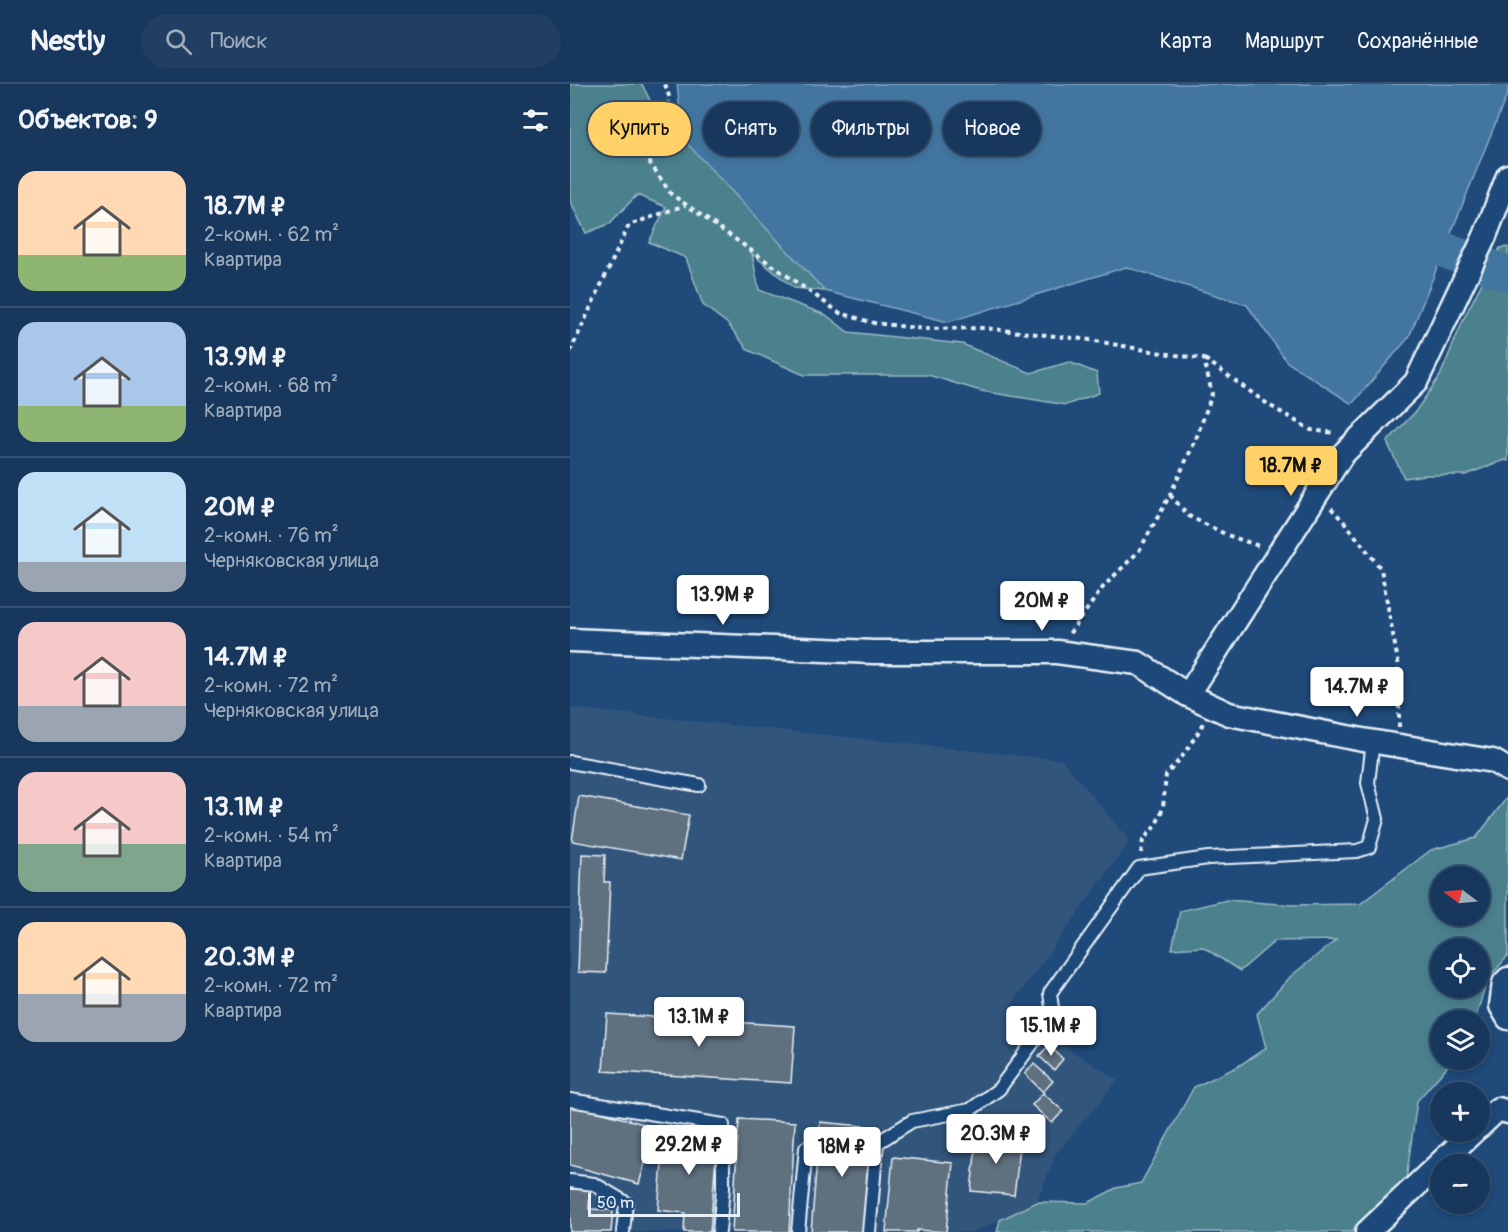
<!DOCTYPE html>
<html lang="ru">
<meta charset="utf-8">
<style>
:root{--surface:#17385c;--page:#203f62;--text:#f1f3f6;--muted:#9eacbb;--line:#365272;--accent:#ffd166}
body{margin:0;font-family:Pangolin,sans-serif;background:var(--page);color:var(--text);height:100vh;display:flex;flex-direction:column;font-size:22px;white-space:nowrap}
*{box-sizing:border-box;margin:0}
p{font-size:20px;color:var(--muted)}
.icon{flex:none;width:33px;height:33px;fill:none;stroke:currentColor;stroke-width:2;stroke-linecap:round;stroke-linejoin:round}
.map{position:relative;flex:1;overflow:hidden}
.details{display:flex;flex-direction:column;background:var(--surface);width:570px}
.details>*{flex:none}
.hud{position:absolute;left:18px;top:18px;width:570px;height:54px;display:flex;gap:12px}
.needle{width:39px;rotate:286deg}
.fabs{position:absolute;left:860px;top:782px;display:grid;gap:12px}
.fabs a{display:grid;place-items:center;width:60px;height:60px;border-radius:50%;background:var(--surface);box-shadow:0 3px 9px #0003,0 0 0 2px var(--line);font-size:30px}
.scale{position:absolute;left:18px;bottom:15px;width:152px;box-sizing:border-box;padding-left:6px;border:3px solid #e8f1f8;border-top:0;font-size:16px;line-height:21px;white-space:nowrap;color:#e8f1f8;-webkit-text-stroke:4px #1f4a7a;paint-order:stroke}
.price{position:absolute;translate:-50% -51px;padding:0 14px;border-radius:6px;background:#fff;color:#222;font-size:20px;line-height:39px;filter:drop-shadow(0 2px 3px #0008)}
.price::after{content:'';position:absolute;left:50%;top:36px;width:18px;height:14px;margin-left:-9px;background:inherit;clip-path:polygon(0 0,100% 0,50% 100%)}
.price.on{background:var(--accent);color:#111}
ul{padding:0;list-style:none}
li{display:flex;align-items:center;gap:18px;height:150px;padding:0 18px}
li+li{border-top:2px solid var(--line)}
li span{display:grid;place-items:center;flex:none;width:168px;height:120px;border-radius:18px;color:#555}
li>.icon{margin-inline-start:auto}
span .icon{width:72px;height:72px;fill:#fffc;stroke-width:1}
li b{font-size:26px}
h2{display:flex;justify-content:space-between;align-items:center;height:72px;padding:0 18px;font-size:26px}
.pill{padding:0 21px;border-radius:27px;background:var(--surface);box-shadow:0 3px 9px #0003,0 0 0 2px var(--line);font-size:21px;line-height:54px}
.pill.on{background:var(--accent);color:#111}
header{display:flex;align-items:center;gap:36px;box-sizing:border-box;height:84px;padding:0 30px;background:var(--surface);border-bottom:2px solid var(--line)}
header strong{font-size:28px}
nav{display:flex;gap:33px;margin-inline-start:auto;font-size:21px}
.search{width:420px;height:54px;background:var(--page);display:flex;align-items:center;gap:15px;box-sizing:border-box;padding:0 21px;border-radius:33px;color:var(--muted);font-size:22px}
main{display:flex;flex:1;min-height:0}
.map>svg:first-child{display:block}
</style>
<header>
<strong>Nestly</strong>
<div class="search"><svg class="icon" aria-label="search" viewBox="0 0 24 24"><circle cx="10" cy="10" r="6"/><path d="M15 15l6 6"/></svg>Поиск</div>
<nav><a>Карта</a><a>Маршрут</a><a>Сохранённые</a></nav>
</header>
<main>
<section class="details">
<h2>Объектов: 9<svg class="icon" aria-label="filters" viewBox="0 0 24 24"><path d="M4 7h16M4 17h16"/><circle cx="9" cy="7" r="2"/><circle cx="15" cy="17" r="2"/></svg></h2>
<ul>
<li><span style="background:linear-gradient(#ffd9b3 70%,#8fb573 0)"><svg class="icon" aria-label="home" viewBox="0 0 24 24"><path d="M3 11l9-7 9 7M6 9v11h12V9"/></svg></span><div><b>18.7M ₽</b><p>2-комн. · 62 m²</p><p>Квартира</p></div></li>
<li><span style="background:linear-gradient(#a9c7e8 70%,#8fb573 0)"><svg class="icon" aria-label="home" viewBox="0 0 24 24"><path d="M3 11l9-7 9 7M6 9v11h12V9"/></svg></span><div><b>13.9M ₽</b><p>2-комн. · 68 m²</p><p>Квартира</p></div></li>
<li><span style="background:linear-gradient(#bfe0f5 75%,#9aa5b1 0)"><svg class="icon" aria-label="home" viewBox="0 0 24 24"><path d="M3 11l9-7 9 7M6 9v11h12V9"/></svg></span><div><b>20M ₽</b><p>2-комн. · 76 m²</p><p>Черняковская улица</p></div></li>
<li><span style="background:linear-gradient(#f6c9c9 70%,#9aa5b1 0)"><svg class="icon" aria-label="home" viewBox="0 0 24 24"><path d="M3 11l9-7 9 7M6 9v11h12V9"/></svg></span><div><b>14.7M ₽</b><p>2-комн. · 72 m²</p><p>Черняковская улица</p></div></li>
<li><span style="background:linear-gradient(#f6c9c9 60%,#7fa58c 0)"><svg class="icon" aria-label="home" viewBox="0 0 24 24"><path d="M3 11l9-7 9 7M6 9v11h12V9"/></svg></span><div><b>13.1M ₽</b><p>2-комн. · 54 m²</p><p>Квартира</p></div></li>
<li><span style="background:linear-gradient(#ffd9b3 60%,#9aa5b1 0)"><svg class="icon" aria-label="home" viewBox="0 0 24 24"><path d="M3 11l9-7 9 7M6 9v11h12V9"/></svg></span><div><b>20.3M ₽</b><p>2-комн. · 72 m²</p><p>Квартира</p></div></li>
</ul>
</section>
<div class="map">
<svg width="938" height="1148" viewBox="0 0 938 1148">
<rect width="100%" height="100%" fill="#1f4a7a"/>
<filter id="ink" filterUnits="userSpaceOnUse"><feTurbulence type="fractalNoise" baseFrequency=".0167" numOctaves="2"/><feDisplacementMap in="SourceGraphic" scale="12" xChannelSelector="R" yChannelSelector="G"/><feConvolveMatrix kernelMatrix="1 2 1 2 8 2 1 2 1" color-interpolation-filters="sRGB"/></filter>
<g filter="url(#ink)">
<!-- built -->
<polygon fill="#32557c" points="0,624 492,676 560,757 437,927 548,996 486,1070 467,1118 404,1148 0,1148"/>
<!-- green -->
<g fill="#4c808d" stroke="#9ab8c2" stroke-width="1.5" fill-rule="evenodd">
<polygon points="0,0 72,0 91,39 113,55 255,207 224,204 182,170 189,206 256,231 278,248 392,260 461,289 499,278 527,289 529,309 496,321 411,307 358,291 234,291 178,266 158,240 133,221 116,174 79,158 96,123 67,111 39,140 16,149 0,117"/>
<polygon points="938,163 938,377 935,376 895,391 855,391 834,394 817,358 845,328 870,292 895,232 930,164"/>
<path d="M 938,712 L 938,872 L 917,896 L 905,936 L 870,936 L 870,975 L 884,975 L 847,1017 L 836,1096 L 783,1148 L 427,1148 L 430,1136 L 467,1118 L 518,1119 L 546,1104 L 571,1099 L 624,1003 L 667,983 L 696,964 L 687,930 L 721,892 L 766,856 L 705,857 L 670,887 L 633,863 L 602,865 L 610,827 L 657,816 L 724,821 L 790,820 L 861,766 L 906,754 ZM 870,792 L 909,792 L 909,831 L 870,831 ZM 870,864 L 909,864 L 909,903 L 870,903 Z"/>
</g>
<!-- water -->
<polygon fill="#4376a0" stroke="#85a7c3" stroke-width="1.5" points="107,0 938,0 938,8 839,253 782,320 717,278 677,221 556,183 378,238 255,207 113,55"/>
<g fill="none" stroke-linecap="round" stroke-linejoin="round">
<!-- river -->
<polyline stroke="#4376a0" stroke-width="36" points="874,166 938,190"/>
</g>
<!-- building -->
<g fill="#5e6f7f" stroke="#e8f1f8" stroke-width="1.5">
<polygon points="9,712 119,731 111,776 2,757"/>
<polygon points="12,770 35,771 34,798 40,798 36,889 8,888"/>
<polygon points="37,930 225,942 221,999 33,987"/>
<polygon points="479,961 493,975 484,986 469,972"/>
<polygon points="464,980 483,997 473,1008 455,990"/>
<polygon points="473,1009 493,1027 482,1039 462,1021"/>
<polygon points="0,1020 85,1043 69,1100 0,1081"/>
<polygon points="169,1035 225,1038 219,1148 162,1148"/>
<polygon points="250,1038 303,1043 295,1148 241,1148"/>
<polygon points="95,1043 148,1048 140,1148 114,1148 115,1129 88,1126"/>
<polygon points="407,1051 451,1056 444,1111 401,1107"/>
<polygon points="323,1073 383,1079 376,1148 347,1146 347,1148 316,1148"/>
<polygon points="0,1105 20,1106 19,1125 43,1126 41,1148 0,1148"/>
</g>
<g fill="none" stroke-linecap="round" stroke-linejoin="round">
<!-- service casing -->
<g stroke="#e8f1f8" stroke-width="16">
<g id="service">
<polyline points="0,678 129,701"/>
<polyline points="0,1016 153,1041 153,1104 149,1148"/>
<polyline points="0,1097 24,1100 56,1119 53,1148"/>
<polyline points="228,1148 236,1064"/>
<polyline points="299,1148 307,1059 342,1037 400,1026 429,1005 483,931 480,909 569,784 638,774 787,767 799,763 807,735 798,699 803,657"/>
</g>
</g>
<!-- minor casing -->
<g stroke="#e8f1f8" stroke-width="27">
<g id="minor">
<polyline points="0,556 304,568 487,568 568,579 618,611 659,630 793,656 923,677 938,686"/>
<polyline points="618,611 772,371 846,298 915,152 938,92"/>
<polyline points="938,895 934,899 931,922 938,934"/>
<polyline points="909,1043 928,1025 938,1028"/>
<polyline points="797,1148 904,1047"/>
</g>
</g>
<!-- path -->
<g stroke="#e8f1f8" stroke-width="4" stroke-dasharray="4.5 4.5" stroke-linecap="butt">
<polyline points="95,0 100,15 80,79 101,110 270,229 304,239 355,245 414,244 520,256 592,269 634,275 642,310 626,355 600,411 569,467 534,502 499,550"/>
<polyline points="0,268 59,141 115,121"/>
<polyline points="635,275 699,321 741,346 765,349"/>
<polyline points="600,411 619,432 657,451 689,462"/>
<polyline points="761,424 776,440 811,485 829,583 829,643"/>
<polyline points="571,769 573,756 586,741 593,724 596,691 612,673 631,644 633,638"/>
</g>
<!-- service -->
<use href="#service" stroke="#1f4a7a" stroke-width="12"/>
<!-- minor -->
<use href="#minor" stroke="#1f4a7a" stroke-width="22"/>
</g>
</g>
</svg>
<div class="fabs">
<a><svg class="needle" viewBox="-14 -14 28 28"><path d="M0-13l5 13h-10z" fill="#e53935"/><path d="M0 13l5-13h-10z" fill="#9eacbb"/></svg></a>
<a><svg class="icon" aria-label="locate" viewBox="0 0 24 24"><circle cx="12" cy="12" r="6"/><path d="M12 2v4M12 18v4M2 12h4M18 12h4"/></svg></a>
<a><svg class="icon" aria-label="layers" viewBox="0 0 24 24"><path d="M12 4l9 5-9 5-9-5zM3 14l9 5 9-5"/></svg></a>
<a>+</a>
<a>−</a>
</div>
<div class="scale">50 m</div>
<b class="price on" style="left:721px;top:413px">18.7M ₽</b>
<b class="price" style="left:153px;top:542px">13.9M ₽</b>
<b class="price" style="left:472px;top:548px">20M ₽</b>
<b class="price" style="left:787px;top:634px">14.7M ₽</b>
<b class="price" style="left:129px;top:964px">13.1M ₽</b>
<b class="price" style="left:481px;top:973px">15.1M ₽</b>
<b class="price" style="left:426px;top:1081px">20.3M ₽</b>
<b class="price" style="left:119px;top:1092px">29.2M ₽</b>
<b class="price" style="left:272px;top:1094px">18M ₽</b>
<div class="hud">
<a class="pill on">Купить</a>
<a class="pill">Снять</a>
<a class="pill">Фильтры</a>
<a class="pill">Новое</a>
</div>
</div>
</main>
